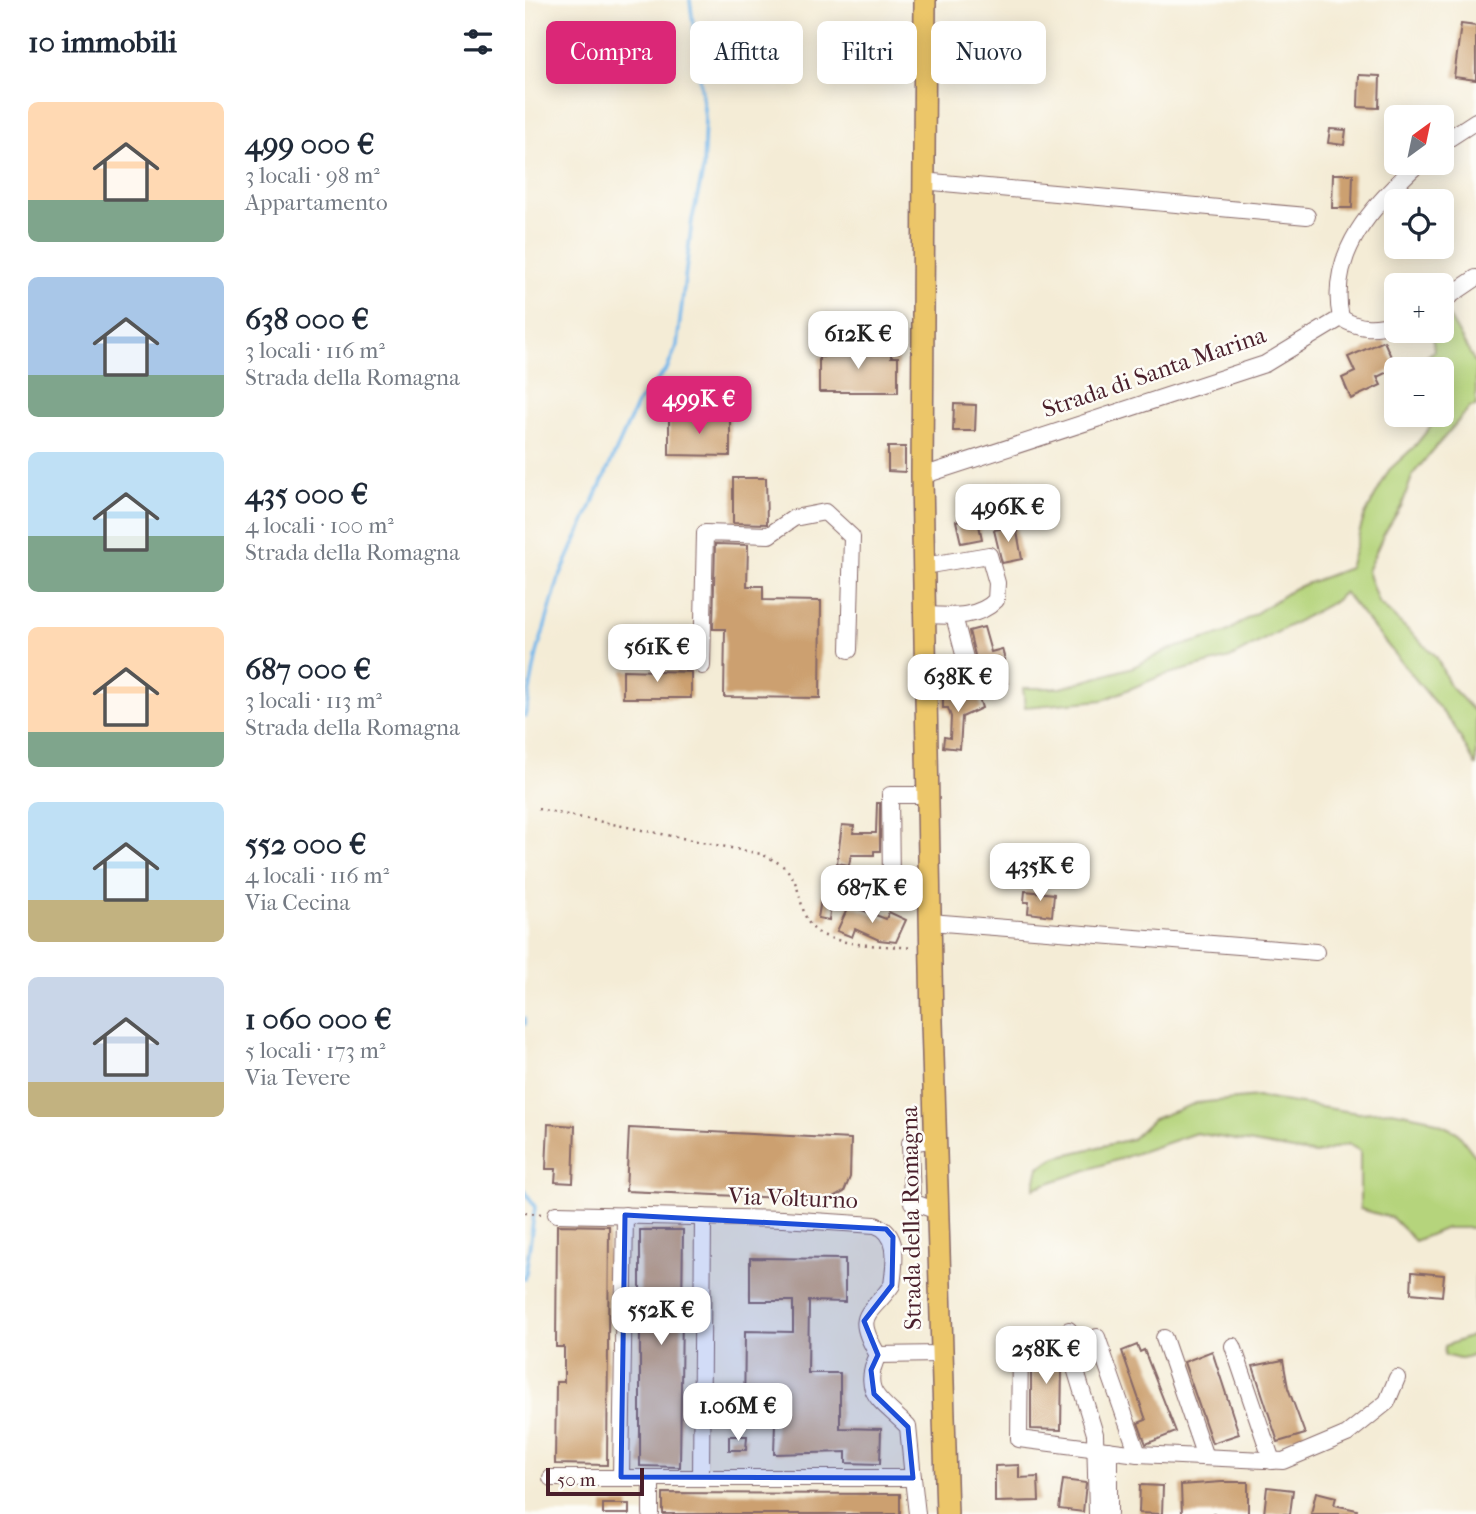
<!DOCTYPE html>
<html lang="it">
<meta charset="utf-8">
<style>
:root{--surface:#fff;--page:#f2f2f3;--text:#1f2937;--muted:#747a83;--accent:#db2777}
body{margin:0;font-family:"IM FELL French Canon",serif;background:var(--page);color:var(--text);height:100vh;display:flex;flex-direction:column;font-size:26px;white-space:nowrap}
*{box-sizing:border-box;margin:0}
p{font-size:23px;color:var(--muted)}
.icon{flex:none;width:38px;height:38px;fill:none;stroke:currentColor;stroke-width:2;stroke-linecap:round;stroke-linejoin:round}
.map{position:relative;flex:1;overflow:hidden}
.details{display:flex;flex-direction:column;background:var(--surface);width:525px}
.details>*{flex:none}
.top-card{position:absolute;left:21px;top:21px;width:665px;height:63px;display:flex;gap:14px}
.needle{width:46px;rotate:33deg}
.buttons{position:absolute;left:859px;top:105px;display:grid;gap:14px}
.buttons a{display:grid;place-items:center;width:70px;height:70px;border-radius:10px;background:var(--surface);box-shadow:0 4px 18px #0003;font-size:35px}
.scale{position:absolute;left:21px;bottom:18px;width:98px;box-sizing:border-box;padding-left:7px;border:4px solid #4a1f2b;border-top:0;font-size:19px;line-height:24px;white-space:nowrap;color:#4a1f2b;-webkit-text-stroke:5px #fdfcf7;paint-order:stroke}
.price{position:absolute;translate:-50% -60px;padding:0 16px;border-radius:14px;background:#fff;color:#222;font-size:23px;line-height:46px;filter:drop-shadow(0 2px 4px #0008)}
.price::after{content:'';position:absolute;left:50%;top:42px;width:21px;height:16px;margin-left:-10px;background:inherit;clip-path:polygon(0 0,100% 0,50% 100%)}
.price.selected{background:var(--accent);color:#fff}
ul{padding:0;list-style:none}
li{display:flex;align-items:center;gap:21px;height:175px;padding:0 28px}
li span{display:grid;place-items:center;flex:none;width:196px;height:140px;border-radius:10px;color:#555}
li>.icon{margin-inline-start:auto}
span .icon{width:84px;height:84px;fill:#fffc;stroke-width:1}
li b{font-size:30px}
h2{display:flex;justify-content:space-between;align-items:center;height:84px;padding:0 28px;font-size:30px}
.pill{padding:0 24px;border-radius:10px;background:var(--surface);box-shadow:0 4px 18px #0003;font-size:24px;line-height:63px}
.pill.selected{background:var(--accent);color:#fff}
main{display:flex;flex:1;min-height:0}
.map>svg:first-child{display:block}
</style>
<main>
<section class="details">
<h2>10 immobili<svg class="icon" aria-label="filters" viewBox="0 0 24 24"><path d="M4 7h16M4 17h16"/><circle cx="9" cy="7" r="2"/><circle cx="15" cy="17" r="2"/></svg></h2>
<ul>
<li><span style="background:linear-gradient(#ffd9b3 70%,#7fa58c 0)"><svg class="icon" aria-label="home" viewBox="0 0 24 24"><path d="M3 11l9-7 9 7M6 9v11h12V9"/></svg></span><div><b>499 000 €</b><p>3 locali · 98 m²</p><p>Appartamento</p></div></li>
<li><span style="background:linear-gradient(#a9c7e8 70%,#7fa58c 0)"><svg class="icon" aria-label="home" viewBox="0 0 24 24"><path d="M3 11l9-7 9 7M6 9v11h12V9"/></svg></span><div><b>638 000 €</b><p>3 locali · 116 m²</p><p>Strada della Romagna</p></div></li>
<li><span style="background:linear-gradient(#bfe0f5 60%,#7fa58c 0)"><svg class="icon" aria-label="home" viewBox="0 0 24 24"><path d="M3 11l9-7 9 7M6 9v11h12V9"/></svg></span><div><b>435 000 €</b><p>4 locali · 100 m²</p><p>Strada della Romagna</p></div></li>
<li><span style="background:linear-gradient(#ffd9b3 75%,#7fa58c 0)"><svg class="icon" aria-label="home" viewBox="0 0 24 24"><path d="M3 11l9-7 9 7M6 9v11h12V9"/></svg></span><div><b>687 000 €</b><p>3 locali · 113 m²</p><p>Strada della Romagna</p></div></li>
<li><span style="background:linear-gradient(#bfe0f5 70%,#c2b280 0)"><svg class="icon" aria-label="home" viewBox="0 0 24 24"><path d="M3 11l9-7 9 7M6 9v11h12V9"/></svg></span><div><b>552 000 €</b><p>4 locali · 116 m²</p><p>Via Cecina</p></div></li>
<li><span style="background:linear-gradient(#c9d6e8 75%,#c2b280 0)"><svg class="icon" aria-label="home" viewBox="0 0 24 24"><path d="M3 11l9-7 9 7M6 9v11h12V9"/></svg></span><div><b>1 060 000 €</b><p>5 locali · 173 m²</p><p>Via Tevere</p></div></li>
</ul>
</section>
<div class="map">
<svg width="951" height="1514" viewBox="0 0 951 1514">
<rect width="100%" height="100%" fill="#fdfcf7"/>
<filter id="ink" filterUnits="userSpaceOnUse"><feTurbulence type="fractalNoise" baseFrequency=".0143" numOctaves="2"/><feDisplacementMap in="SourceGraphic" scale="14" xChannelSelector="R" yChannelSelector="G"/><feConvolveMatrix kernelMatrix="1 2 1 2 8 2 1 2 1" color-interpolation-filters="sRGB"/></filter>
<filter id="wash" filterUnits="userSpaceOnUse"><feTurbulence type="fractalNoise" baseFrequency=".00686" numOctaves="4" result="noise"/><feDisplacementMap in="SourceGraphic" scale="28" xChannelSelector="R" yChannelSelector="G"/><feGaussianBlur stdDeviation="1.57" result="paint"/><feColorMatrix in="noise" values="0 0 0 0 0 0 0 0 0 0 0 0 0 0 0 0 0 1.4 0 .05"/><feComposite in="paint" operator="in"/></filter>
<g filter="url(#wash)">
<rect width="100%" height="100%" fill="#f4ecd6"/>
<!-- green -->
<g fill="#b5d47c" stroke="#807a54" stroke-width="2">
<polygon points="917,312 923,315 951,364 951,406 945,407 888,474 877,505 859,534 842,571 853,602 911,656 925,686 951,713 951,766 929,726 819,592 810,601 705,658 636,676 578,700 500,707 498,688 536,688 608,667 643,650 700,633 770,588 824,568 839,517 864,470 889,447 920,409 917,369 893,369 896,361 909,351 907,331 917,331"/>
<polygon points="732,1097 833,1113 867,1111 902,1118 932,1132 951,1157 951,1228 921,1228 890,1241 867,1218 835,1209 835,1151 823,1144 791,1154 671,1133 509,1188 514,1167 531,1157 607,1139 628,1119 671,1103"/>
<polygon points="951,1255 951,1354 934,1359 919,1355 920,1346 949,1335"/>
</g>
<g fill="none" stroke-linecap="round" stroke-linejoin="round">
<!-- stream -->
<g stroke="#74b7ea" stroke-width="3.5">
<polyline points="0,716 12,653 34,578 113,402 142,369 152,345 167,220 178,171 180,117 165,0"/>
<polyline points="0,1018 0,1024"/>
<polyline points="0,1191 10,1207 0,1279"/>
</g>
</g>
<g id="blocks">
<!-- building -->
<g fill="#cca070">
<polygon points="936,24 951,26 951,80 929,77"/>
<polygon points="834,75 855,76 854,108 833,107"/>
<polygon points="805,129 821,130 819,145 803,143"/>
<polygon points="808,174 828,174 827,208 807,208"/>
<polygon points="859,341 871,368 852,377 856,385 826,399 817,378 830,372 823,357"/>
<polygon points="298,350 366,350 366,357 373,357 373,392 294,392 294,357 298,357"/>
<polygon points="429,404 451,405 450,431 428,431"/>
<polygon points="144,416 205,417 205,456 144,455"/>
<polygon points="363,447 380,447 380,472 363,471"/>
<polygon points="208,478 241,478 242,524 208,523"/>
<polygon points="452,516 457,539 436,543 431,521"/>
<polygon points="491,526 497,559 477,563 469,530"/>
<polygon points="190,544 223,545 222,586 238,586 238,600 296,601 295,698 199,697 200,629 188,629"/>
<polygon points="459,627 466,652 477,649 480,660 476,661 483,685 459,692 444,631"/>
<polygon points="98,670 166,672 166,698 98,698"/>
<polygon points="418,687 432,687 432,697 453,695 457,708 437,717 435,749 418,747 419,737 425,738 426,717 423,708 418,708"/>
<polygon points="352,803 355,803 355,851 349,851 349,855 326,855 324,865 312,863 317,825 329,826 328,833 351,833"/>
<polygon points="299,881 309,883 304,920 293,918"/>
<polygon points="500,891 529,894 527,916 503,913 504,902 499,902"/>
<polygon points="324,905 361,919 364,912 381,920 371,942 354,940 330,929 327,937 312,931"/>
<polygon points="23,1124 50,1126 48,1183 30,1182 31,1169 21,1169"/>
<polygon points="104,1128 326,1139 325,1177 319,1192 304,1200 101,1191"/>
<polygon points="32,1225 84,1226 82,1465 30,1464 31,1382 39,1382 39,1347 31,1347"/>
<polygon points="115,1230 158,1230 155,1467 115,1466"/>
<polygon points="225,1258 320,1259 320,1302 284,1301 283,1373 315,1373 315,1428 356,1429 355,1464 321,1463 321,1452 249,1454 250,1421 219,1421 220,1331 268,1332 268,1301 225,1301"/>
<polygon points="887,1272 919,1275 917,1296 886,1293"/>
<polygon points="506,1343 535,1343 537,1363 536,1430 506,1429"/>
<polygon points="612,1345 615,1352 619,1350 651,1432 621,1444 613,1423 621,1420 597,1351"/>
<polygon points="687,1351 714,1434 687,1443 659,1362"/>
<polygon points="758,1360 763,1388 780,1434 753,1442 728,1366"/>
<polygon points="204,1436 222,1436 221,1450 204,1450"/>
<polygon points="494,1465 494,1478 513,1477 514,1501 470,1502 470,1466"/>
<polygon points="538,1480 561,1483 558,1512 534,1509"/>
<polygon points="697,1482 723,1482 723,1514 657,1514 656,1485"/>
<polygon points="615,1485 638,1486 637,1514 614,1513"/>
<polygon points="742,1487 768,1490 765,1514 739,1514"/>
<polygon points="791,1492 811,1497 809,1505 832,1510 831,1514 786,1514"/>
<polygon points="138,1493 375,1494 375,1514 138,1514"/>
<rect x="78" y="1504" width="26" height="10"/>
</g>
</g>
</g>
<g filter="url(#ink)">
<use href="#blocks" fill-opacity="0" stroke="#866767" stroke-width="2"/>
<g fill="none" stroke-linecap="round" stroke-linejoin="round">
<!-- minor casing -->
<g stroke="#866767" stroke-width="18">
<g id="minor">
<polyline points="917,143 951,121"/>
<polyline points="397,181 782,216"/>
<polyline points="917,301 951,278"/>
<path d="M 816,318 C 802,253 849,204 894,163"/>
<path d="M 816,318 C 835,330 850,329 872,323"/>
<polyline points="397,476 740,364 816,318"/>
<path d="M 399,566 L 464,555 L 472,583 L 471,600 C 453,619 425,616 400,615"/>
<polyline points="429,616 447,685"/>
<polyline points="177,666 180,533 244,535 269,518 300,512 327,537 324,650"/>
<polyline points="403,795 365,795 366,882 405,888"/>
<polyline points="405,922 791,952"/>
<polyline points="411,1139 385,1143 387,1202 412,1211"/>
<path d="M 31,1214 L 258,1219 L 350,1225 C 375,1233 370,1262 367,1285 C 344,1317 328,1313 353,1355"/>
<polyline points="544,1330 546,1355 570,1434 572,1514"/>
<polyline points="572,1337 613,1454"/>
<polyline points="639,1338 680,1457"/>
<polyline points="495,1345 494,1439 613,1454 758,1461 822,1434 862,1402 872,1378"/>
<polyline points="708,1346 747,1461"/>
<polyline points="353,1355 415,1354"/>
<polyline points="96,1477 100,1215"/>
<polyline points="176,1477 178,1217"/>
<path d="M 26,1478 L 388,1478 L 383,1427 C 358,1401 334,1394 353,1355"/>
<polyline points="388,1478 392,1514"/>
<polyline points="126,1514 126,1478"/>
<polyline points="584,1514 584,1450"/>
</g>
</g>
<!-- major casing -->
<g stroke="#866767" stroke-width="24">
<polyline id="major" points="400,0 397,476 407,1022 422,1514"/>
</g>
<!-- path -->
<g stroke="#866767" stroke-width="2.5" stroke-dasharray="2 5" stroke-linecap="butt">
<path d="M 13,809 L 236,854 C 246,859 255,862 263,871 C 280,890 272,924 298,935 C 324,947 360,945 388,948"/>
<polyline points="0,1213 17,1214"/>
</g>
<!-- minor -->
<use href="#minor" stroke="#fff" stroke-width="16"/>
<!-- major -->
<use href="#major" stroke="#ecc669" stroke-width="21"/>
</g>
</g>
<!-- marked area -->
<path fill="#1d4ed8" fill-opacity="0.2" stroke="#1d4ed8" stroke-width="5" stroke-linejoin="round" d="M 100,1215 L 361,1229 L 368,1237 L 367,1285 L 339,1321 L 353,1355 L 346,1370 L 349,1394 L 383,1427 L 388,1478 L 96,1477 Z"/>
<g text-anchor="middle" stroke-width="5" stroke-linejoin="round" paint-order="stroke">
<!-- street labels -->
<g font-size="24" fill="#4a1f2b" stroke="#fdfcf7">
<text transform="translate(629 372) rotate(-19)" y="8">Strada di Santa Marina</text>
<text transform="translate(268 1198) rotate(2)" y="8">Via Volturno</text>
<text transform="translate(386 1218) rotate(-91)" y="8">Strada della Romagna</text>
</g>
</g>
</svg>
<div class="buttons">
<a><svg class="needle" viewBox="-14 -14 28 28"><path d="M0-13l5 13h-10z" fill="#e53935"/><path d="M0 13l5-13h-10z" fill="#747a83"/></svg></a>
<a><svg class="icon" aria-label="locate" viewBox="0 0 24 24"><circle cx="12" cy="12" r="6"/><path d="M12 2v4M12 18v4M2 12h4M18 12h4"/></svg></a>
<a>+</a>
<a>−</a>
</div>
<div class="scale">50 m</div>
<b class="price" style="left:333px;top:371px">612K €</b>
<b class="price selected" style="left:174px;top:436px">499K €</b>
<b class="price" style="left:483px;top:544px">496K €</b>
<b class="price" style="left:132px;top:684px">561K €</b>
<b class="price" style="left:433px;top:714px">638K €</b>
<b class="price" style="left:515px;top:903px">435K €</b>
<b class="price" style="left:347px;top:925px">687K €</b>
<b class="price" style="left:136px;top:1347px">552K €</b>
<b class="price" style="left:521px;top:1386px">258K €</b>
<b class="price" style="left:213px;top:1443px">1.06M €</b>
<div class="top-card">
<a class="pill selected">Compra</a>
<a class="pill">Affitta</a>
<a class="pill">Filtri</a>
<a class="pill">Nuovo</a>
</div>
</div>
</main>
